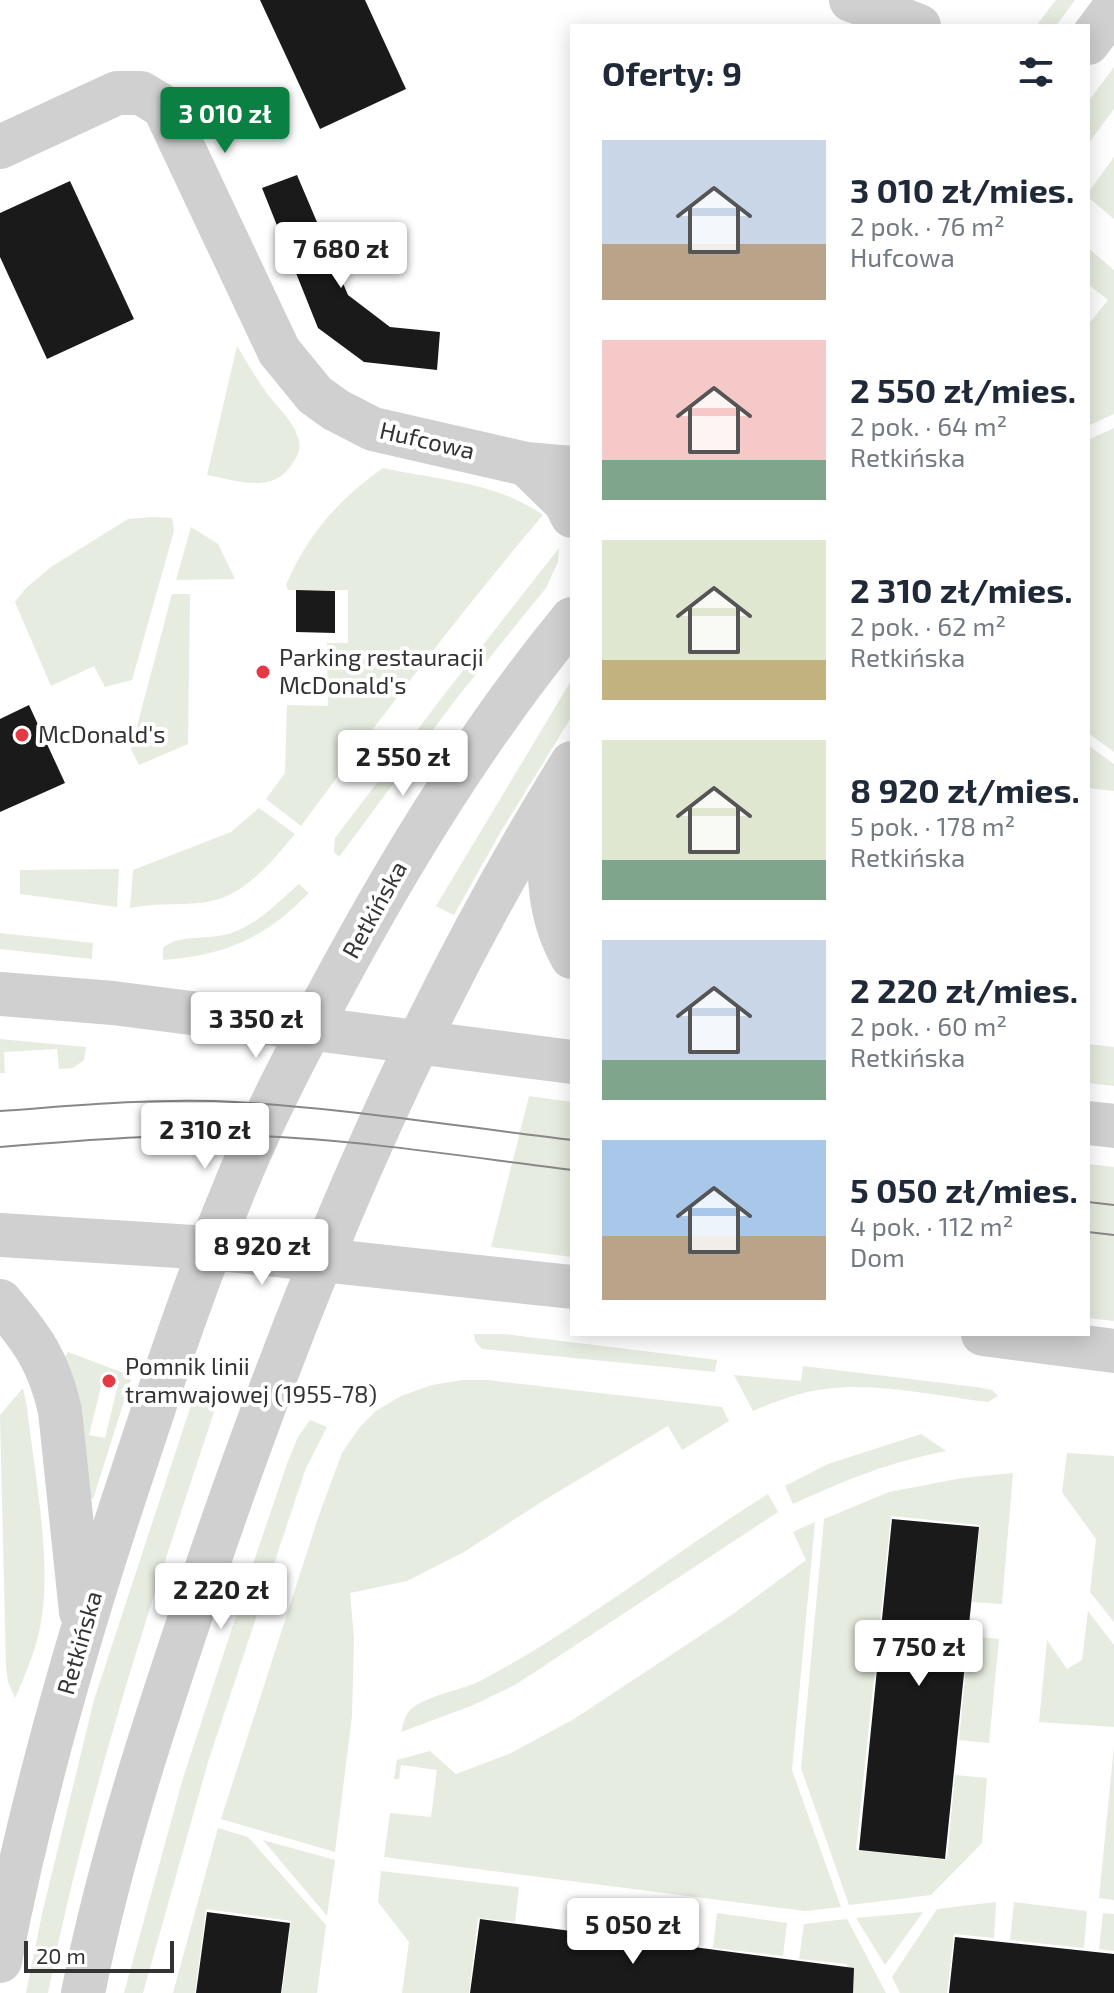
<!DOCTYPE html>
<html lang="pl">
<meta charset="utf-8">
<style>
:root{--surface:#fff;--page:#f6f6f7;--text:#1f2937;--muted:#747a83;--accent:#0b8043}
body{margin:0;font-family:"Exo 2",sans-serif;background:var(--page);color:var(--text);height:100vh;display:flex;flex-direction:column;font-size:30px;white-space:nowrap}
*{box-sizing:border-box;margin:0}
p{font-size:26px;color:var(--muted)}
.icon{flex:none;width:44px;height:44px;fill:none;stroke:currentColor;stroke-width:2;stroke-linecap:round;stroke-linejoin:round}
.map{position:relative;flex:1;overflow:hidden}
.side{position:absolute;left:570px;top:24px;width:520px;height:1312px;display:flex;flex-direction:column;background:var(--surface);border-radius:0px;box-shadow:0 4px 20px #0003}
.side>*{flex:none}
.scale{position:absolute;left:24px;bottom:20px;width:150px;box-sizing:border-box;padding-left:8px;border:4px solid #333;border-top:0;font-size:22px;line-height:28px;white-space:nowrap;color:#333;-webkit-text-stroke:6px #fff;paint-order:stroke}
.price{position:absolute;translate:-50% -68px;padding:0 18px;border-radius:8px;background:#fff;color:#222;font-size:26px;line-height:52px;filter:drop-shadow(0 2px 4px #0008)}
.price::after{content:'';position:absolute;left:50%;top:48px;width:24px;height:18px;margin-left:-12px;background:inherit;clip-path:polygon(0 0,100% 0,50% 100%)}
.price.selected{background:var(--accent);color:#fff}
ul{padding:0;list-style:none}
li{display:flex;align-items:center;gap:24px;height:200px;padding:0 32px}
li span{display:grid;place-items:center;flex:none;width:224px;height:160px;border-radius:0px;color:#555}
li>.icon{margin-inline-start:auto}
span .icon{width:96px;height:96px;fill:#fffc;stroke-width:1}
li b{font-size:34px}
h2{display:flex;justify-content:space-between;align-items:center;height:96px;padding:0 32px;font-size:34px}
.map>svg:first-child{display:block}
</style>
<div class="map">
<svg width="1114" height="1993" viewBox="0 0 1114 1993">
<rect width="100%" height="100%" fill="#fff"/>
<!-- green -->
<g fill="#e6ecdf" fill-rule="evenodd">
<polygon points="1056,0 1075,0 1056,26 1036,26"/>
<polygon points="1114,67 1114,109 1088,144 1088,102"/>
<polygon points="1114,157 1114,219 1088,197 1088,193"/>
<polygon points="1088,248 1114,270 1114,414 1088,426 1088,325 1108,300 1088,284"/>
<path d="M 237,346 C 246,361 254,375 264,389 C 275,406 294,420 299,441 C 301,450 297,457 292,464 C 273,495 236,480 207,475 Z"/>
<polygon points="1114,428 1114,752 1088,733 1088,440"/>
<path d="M 383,468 C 437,480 497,482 543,515 C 458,615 379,720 301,826 L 266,799 L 285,773 L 287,705 L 328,706 L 327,643 L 348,643 L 348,590 L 288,590 L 286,585 C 307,535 339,499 383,468 Z"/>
<polygon points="152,517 172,518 174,531 132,680 105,687 94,666 51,686 15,602 26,588 51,567 128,519"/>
<polygon points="191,527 218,544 235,579 176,580"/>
<polygon points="559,548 558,562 546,588 456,699 339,857 334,852 335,838 450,687"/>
<polygon points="172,594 190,594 188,744 139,765 131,749"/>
<polygon points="572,679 572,716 500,833 454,915 436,906"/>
<polygon points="1088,745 1114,764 1114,791 1088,788"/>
<path d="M 259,808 L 295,834 C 269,865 242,899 200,903 C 176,905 153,903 130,908 L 133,870 L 231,832 Z"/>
<polygon points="119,869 117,907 20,894 20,870"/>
<path d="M 299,884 L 309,893 C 265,938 226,955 163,960 L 163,948 C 178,934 207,940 228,934 C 256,926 277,903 299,884 Z"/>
<polygon points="0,933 93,943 92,959 0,949"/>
<polygon points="0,1039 86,1047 84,1060 73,1068 59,1069 57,1049 4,1052 5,1073 0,1073"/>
<polygon points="1088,1044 1114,1047 1114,1086 1088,1083"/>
<polygon points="529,1096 572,1102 572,1257 491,1247"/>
<polygon points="1088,1164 1114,1167 1114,1321 1088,1318"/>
<polygon points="474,1334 503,1334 717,1360 715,1372 482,1349 475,1341"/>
<path d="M 68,1352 L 132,1376 L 93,1499 L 87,1497 L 65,1357 ZM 104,1375 L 119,1381 L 105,1438 L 89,1435 Z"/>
<path d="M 803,1366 L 976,1387 L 992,1390 L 998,1396 L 988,1402 C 935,1396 878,1382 825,1389 C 800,1392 776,1401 753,1411 L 734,1375 L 801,1381 Z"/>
<polygon points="463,1380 487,1380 722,1407 729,1421 682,1450 668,1426 546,1499 464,1552 407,1581 350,1593 354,1638 352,1716 335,1852 221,1819 319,1515 342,1453 359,1428 376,1411 401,1396 432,1385"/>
<path d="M 23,1388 L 27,1407 C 34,1471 51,1554 42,1616 C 38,1645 27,1671 15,1698 L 8,1682 L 6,1667 L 0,1415 Z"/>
<path d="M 196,1390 L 219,1397 C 154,1593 88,1790 48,1993 L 26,1993 L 42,1914 L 94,1700 Z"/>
<polygon points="310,1420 327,1427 306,1468 208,1762 143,1993 124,1993 183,1778 253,1564 288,1461 298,1437"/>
<path d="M 921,1434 L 946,1451 C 890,1462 845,1480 793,1504 L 785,1486 L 828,1464 Z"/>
<polygon points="1067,1453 1114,1456 1114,1622 1090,1592 1096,1539 1062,1492"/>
<polygon points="1013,1473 1002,1604 972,1602 980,1525 891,1516 856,1850 947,1860 955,1775 987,1778 982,1843 931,1895 849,1905 801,1768 824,1519 889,1492 962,1478"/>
<path d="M 768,1494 L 778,1512 L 515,1685 L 471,1706 L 401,1732 C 403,1725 405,1715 410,1710 C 426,1695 464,1690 484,1679 C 583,1626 672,1554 768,1494 Z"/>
<polygon points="815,1522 792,1770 841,1907 805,1911 384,1857 390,1813 431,1817 437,1770 401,1765 399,1779 394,1779 397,1760 430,1751 456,1774 511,1753 574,1719 733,1614 806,1560 793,1532"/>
<polygon points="1088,1611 1114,1645 1114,1727 1039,1722 1047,1640 1067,1669 1082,1660"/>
<polygon points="969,1636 999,1639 989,1743 959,1740"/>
<polygon points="1114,1746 1114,1900 1099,1898"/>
<polygon points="218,1828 248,1837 326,1925 317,1993 282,1993 291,1921 206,1909 195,1993 173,1993"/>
<polygon points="263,1840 335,1860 327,1916"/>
<polygon points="381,1871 519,1887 515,1922 478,1918 469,1993 402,1993 409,1942 378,1902"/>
<polygon points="623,1902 699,1911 695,1944 619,1935"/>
<polygon points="996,1902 994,1938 954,1934 947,1993 900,1993 892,1977 937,1909"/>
<polygon points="1014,1902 1087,1911 1084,1948 1010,1940"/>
<polygon points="923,1912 885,1965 856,1918"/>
<polygon points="717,1913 787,1923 783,1956 713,1948"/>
<polygon points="1103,1913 1114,1914 1114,1951 1099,1949"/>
<polygon points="847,1919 886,1993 844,1993 847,1964 799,1959 804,1924"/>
</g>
<!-- building -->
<g fill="#1a1a1a">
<polygon points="260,0 365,0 406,89 320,129"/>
<polygon points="297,175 348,295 390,327 440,332 437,370 364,362 318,328 262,188"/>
<polygon points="70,181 134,319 47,359 0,257 0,213"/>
<polygon points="296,590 335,591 335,633 296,632"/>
<polygon points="29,705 65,783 0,812 0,719"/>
<polygon points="892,1519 979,1527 945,1859 859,1850"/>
<polygon points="207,1912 290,1923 281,1993 196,1993"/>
<polygon points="480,1919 854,1968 853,1993 470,1993"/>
<polygon points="955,1937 1114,1954 1114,1993 949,1993"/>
</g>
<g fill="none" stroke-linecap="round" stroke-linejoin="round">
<!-- minor -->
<g stroke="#d0d0d0" stroke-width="44">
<polyline points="851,0 919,26"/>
<polyline points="1088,43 1114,8"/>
<polyline points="0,147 117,93 141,93 164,107 279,351 315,395 336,410 373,429 526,464 572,468"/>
<polyline points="526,464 565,502 572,516"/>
<path d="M 554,803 C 548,857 544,908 572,957"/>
<polyline points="0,994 113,1003 572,1062"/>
<polyline points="1088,1123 1114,1126"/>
<polyline points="0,1235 210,1248 572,1287"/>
<path d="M 0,1301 C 33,1339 49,1362 60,1411 L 81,1612"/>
<polyline points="983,1334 1114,1351"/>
<path d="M 0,1961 C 32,1794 80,1629 134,1468 C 164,1377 194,1286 231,1197 C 260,1123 297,1053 334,984 C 403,856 479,732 572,619"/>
<path d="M 83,1993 C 112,1848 159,1709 206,1570 C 303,1286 413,1018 572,763"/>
</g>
<!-- tram -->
<g stroke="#888" stroke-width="2">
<path d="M 0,1111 C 71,1106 142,1099 214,1101 C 334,1106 453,1126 572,1140"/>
<path d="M 0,1147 C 85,1140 170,1133 256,1136 C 362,1140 467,1157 572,1170"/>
<polyline points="1088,1202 1114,1205"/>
<polyline points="1088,1232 1114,1235"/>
</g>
</g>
<!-- markers -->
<g fill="#e63946" stroke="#fff" stroke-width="3">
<circle cx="263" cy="672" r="8"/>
<circle cx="22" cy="735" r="8"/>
<circle cx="109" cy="1381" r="8"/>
</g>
<g text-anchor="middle" stroke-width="8" stroke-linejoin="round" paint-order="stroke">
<!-- street labels -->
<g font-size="24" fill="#333" stroke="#fff">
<text transform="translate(427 441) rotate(13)" y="8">Hufcowa</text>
<text transform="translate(375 910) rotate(-61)" y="8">Retkińska</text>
<text transform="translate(80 1643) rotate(-74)" y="8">Retkińska</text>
</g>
<!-- poi labels -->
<g font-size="24" fill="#333" stroke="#fff" text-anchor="start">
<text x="279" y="666">Parking restauracji<tspan x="279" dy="28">McDonald's</tspan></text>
<text x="38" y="743">McDonald's</text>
<text x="125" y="1375">Pomnik linii<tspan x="125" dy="28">tramwajowej (1955-78)</tspan></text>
</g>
</g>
</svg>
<div class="scale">20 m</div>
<b class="price selected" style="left:225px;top:155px">3 010 zł</b>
<b class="price" style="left:341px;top:290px">7 680 zł</b>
<b class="price" style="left:403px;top:798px">2 550 zł</b>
<b class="price" style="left:256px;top:1060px">3 350 zł</b>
<b class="price" style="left:205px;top:1171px">2 310 zł</b>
<b class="price" style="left:262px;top:1287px">8 920 zł</b>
<b class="price" style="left:221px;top:1631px">2 220 zł</b>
<b class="price" style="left:919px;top:1688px">7 750 zł</b>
<b class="price" style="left:633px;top:1966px">5 050 zł</b>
<section class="side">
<h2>Oferty: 9<svg class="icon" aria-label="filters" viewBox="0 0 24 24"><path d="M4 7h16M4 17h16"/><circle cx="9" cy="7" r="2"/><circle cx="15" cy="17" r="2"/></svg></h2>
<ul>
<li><span style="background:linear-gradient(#c9d6e8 65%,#b9a48a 0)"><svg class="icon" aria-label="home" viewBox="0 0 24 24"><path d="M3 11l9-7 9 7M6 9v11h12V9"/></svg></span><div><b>3 010 zł/mies.</b><p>2 pok. · 76 m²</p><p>Hufcowa</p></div></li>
<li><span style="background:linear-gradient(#f6c9c9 75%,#7fa58c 0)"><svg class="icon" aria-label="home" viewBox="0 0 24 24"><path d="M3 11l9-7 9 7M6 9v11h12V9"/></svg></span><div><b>2 550 zł/mies.</b><p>2 pok. · 64 m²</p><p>Retkińska</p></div></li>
<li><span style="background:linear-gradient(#dfe7d0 75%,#c2b280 0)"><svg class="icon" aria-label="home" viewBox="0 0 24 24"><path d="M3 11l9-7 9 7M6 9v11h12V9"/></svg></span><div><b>2 310 zł/mies.</b><p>2 pok. · 62 m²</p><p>Retkińska</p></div></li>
<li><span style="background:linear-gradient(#dfe7d0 75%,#7fa58c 0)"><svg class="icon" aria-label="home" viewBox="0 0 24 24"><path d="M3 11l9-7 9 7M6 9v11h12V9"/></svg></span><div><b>8 920 zł/mies.</b><p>5 pok. · 178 m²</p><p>Retkińska</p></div></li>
<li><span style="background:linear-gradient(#c9d6e8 75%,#7fa58c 0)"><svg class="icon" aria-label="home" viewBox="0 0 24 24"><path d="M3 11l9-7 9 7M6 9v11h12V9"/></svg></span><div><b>2 220 zł/mies.</b><p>2 pok. · 60 m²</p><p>Retkińska</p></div></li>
<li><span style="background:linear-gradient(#a9c7e8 60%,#b9a48a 0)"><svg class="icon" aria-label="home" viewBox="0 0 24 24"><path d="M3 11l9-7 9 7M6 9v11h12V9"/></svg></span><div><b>5 050 zł/mies.</b><p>4 pok. · 112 m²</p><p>Dom</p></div></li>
</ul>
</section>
</div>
